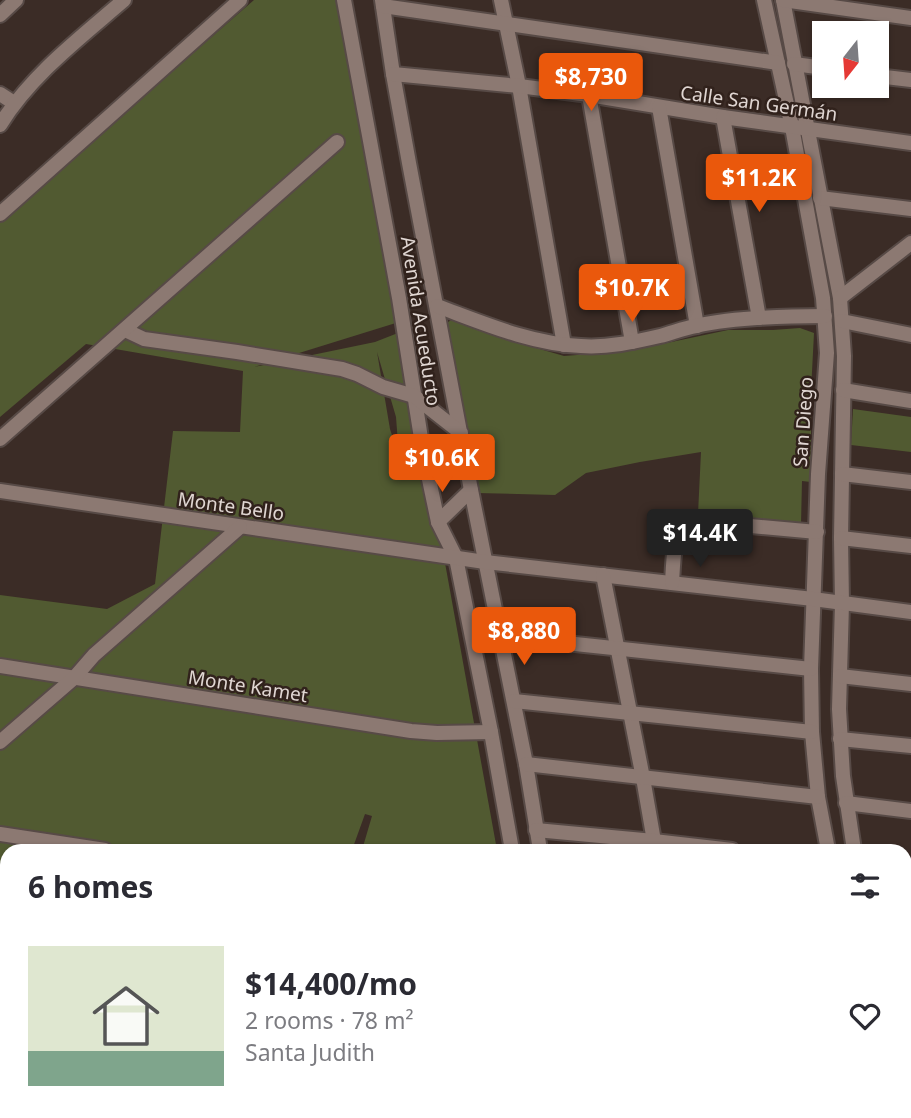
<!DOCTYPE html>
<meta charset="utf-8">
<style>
:root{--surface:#fff;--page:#f2f2f3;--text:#2b2b33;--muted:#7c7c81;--line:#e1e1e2;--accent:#ea580c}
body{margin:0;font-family:"Noto Sans",sans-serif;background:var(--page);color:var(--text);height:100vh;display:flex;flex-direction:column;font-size:26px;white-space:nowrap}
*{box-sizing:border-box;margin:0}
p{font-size:23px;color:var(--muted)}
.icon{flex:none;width:38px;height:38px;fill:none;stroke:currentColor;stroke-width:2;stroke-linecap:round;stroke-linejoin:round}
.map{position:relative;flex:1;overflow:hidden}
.drawer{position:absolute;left:0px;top:844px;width:912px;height:275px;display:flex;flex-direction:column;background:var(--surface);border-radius:21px 21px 0 0;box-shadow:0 2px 5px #0004}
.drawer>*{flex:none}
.needle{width:46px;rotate:197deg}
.controls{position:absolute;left:812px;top:21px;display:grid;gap:14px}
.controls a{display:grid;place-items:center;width:77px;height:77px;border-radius:0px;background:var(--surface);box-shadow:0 2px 5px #0004;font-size:35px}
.price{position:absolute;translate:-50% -60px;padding:0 16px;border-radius:7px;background:var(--accent);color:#fff;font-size:23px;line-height:46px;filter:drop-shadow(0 2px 4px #0008)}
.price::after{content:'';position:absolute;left:50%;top:42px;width:21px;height:16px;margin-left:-10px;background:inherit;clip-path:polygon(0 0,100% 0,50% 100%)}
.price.active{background:#222;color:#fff}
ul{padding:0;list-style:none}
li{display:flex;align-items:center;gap:21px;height:175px;padding:0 28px}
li+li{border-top:2px solid var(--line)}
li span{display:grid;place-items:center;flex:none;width:196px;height:140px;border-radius:0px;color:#555}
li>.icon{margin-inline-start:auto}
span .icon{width:84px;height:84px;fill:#fffc;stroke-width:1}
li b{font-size:30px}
h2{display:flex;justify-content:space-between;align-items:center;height:84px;padding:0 28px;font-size:30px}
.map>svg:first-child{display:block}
</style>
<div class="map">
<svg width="911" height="1118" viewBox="0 0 911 1118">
<rect width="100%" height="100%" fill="#3b2c26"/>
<!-- green -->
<g fill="#515a31" fill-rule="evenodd">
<path d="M 254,0 L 336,0 L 399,322 L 254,367 L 375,342 L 403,331 L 497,850 L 362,850 L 372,816 L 365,814 L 352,850 L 7,850 L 7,902 L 0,895 L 0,595 L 107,609 L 155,584 L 173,431 L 240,432 L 243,371 L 86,344 L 0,417 L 0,221 ZM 377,352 L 396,417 L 399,457 L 390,429 Z"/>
<polygon points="451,320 519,343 564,356 629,351 728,330 773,330 800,328 814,333 811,391 811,482 802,481 801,524 698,514 701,452 640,462 586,473 555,495 477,493 447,323"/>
<polygon points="853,409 911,417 911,452 851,445"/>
<rect x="40" y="1111" width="64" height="7"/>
</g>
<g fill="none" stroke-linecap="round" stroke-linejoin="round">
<!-- minor casing -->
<g stroke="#574a46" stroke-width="18">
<g id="minor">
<polyline points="344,0 399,298 423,451 438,522 456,558 491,732 512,850"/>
<polyline points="382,0 393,74 409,163 471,490 526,764 540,850"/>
<polyline points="501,0 519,86 564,345"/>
<polyline points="764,0 792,127 823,298 827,353 818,474 811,669 812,732 818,797 828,850"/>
<polyline points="783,0 840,298 844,356 841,538 842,604 839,709 843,776 854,850"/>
<polyline points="783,0 911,18"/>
<polyline points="383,6 778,63"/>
<polyline points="0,15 16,0"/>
<polyline points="794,64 824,68"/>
<polyline points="393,74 519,86 589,95 723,117 911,143"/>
<polyline points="877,76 911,80"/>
<polyline points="0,94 14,103"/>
<polyline points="589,95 632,342"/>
<polyline points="659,107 697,326"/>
<polyline points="723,117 759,318"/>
<path d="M 0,125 C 31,75 80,38 124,0"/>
<polyline points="820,198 911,209"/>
<polyline points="0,214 240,0"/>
<polyline points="840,298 911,243"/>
<path d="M 437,306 C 483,323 531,344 581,346 C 607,348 634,342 660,336 C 672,333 684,328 696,326 C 736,317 784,316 825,316"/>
<polyline points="842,321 911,335"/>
<polyline points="125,330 144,339 237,352 342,369 357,374 383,387 414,396 461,433"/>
<polyline points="843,390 911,401"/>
<polyline points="0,439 337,142"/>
<polyline points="842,474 911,482"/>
<polyline points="0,491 485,562 813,599 911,612"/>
<polyline points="438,522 471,490"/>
<polyline points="841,538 911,546"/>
<polyline points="603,575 643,778 654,841"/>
<path d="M 672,583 C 673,569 673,535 683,525 C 687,522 690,522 694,521 L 817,532"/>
<polyline points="500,636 811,669"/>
<polyline points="0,666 411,731 437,733 491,732"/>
<polyline points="840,676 911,684"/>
<polyline points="514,701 812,732"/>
<polyline points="840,739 911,746"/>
<polyline points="0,742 74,678 94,655 240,527"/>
<polyline points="526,764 818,797"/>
<polyline points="846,803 911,811"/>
<polyline points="536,830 654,841 732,850"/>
<polyline points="0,834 105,850"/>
<polyline points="905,872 911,873"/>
<polyline points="905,938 911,938"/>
<polyline points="0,957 7,959"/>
<polyline points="905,998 911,1011"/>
<polyline points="0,1022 7,1023"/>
<polyline points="905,1056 911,1066"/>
<polyline points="905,1078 911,1079"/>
<polyline points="0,1087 7,1088"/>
<polyline points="905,1098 909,1111 908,1118"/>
<polyline points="170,1111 174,1118"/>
<polyline points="557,1111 557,1118"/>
<polyline points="32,1118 33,1111"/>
<polyline points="114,1118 115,1111"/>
<polyline points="588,1118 589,1111"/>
<polyline points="798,1118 799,1111"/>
</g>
</g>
<!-- minor -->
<use href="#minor" stroke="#8c7972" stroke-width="14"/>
</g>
<g text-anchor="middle" stroke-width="5" stroke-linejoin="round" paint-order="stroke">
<!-- street labels -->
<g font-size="19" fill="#e0d6d2" stroke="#31221c">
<text transform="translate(759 103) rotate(8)" y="7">Calle San Germán</text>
<text transform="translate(421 321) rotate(81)" y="7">Avenida Acueducto</text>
<text transform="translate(803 422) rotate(-86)" y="7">San Diego</text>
<text transform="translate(231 506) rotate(8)" y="7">Monte Bello</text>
<text transform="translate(248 686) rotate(9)" y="7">Monte Kamet</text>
</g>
</g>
</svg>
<div class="controls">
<a><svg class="needle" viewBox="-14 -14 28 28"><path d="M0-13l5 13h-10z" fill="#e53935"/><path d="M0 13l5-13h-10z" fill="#7c7c81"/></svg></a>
</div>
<b class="price" style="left:591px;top:113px">$8,730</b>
<b class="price" style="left:759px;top:214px">$11.2K</b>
<b class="price" style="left:632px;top:324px">$10.7K</b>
<b class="price" style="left:442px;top:494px">$10.6K</b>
<b class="price active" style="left:700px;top:569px">$14.4K</b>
<b class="price" style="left:524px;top:667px">$8,880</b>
<section class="drawer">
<h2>6 homes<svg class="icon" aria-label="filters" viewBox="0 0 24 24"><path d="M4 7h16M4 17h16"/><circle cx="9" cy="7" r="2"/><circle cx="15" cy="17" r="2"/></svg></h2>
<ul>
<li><span style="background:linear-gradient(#dfe7d0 75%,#7fa58c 0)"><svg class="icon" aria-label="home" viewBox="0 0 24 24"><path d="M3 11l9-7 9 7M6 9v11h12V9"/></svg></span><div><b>$14,400/mo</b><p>2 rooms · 78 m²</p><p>Santa Judith</p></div><svg class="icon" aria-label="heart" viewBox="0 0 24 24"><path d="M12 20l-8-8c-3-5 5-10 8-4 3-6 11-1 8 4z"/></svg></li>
</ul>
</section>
</div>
